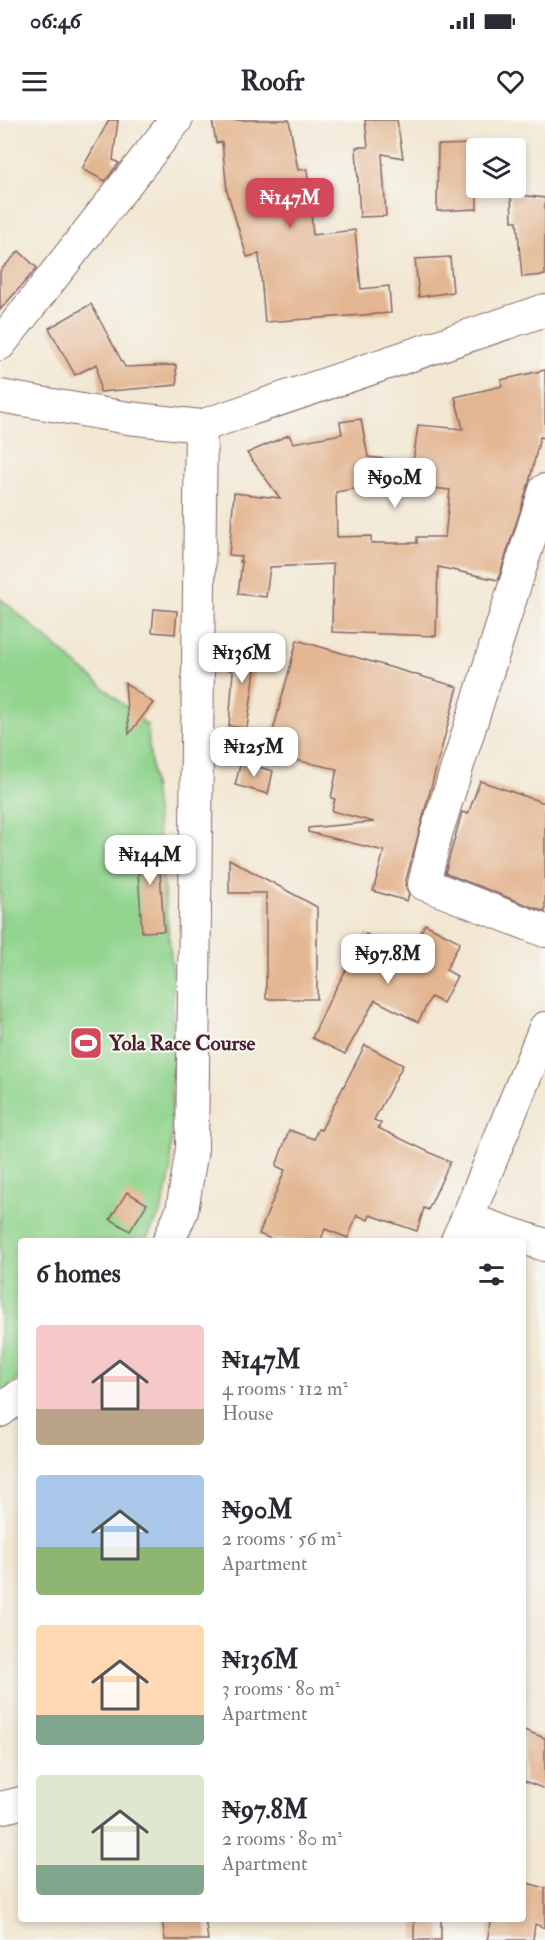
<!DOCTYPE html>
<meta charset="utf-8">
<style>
:root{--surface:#fff;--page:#f2f2f3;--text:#2b2b33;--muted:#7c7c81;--accent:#d1495b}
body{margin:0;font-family:"IM FELL Double Pica",serif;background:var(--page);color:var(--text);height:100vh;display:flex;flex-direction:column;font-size:22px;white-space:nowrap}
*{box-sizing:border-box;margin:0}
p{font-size:20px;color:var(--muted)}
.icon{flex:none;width:33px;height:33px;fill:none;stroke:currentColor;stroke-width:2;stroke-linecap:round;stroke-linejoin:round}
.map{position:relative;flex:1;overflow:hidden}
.sheet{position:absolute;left:18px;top:1118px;width:508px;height:684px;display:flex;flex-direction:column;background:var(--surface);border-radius:6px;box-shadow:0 3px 9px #0003}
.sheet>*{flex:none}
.tools{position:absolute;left:466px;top:18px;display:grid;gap:12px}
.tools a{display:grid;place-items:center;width:60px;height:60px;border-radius:6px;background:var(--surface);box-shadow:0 3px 9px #0003;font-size:30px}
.price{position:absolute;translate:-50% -51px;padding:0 14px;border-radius:12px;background:#fff;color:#222;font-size:20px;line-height:39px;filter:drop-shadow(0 2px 3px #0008)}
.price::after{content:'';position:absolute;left:50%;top:36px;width:18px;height:14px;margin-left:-9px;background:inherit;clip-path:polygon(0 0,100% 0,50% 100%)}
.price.selected{background:var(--accent);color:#fff}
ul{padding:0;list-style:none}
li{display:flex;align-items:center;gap:18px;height:150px;padding:0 18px}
li span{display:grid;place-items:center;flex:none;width:168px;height:120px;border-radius:6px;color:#555}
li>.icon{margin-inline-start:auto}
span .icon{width:72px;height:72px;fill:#fffc;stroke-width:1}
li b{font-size:26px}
h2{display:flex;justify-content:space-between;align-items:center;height:72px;padding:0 18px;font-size:26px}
.status{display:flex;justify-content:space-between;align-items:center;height:42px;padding:0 30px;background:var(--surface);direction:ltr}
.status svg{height:16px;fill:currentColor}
header{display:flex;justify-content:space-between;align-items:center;height:78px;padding:0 18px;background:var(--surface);font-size:27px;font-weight:800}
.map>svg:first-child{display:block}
</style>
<div class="status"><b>06:46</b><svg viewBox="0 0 49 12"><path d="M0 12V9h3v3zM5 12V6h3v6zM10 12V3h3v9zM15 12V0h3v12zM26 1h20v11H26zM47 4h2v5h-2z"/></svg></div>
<header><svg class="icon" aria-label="menu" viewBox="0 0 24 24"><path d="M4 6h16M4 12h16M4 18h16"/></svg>Roofr<svg class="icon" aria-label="heart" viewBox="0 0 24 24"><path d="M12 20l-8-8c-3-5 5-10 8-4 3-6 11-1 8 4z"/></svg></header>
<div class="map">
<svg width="545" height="1820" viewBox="0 0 545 1820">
<rect width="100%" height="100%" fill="#f6f6f2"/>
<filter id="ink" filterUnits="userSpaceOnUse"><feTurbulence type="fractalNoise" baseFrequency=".0167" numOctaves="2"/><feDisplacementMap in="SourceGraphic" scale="12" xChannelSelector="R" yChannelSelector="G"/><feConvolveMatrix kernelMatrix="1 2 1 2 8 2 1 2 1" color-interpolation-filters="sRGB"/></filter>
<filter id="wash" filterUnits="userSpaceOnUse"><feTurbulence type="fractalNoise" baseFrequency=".008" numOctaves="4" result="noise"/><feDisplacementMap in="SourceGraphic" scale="24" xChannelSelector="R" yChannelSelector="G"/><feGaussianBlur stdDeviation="1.35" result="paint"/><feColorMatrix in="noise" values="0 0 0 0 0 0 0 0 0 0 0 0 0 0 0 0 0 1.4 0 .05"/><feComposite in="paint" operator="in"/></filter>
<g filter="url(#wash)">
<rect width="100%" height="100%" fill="#f2e7d2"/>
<!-- green -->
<polygon fill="#91d48d" stroke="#6e7a5c" stroke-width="1.5" points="0,478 147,605 173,856 171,1053 161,1092 146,1120 21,1120 21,1257 0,1273"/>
<g id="blocks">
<!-- building -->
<g fill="#e3b590" fill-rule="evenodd">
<polygon points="109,0 118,0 113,40 119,43 105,61 82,49"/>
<polygon points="212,0 289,0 298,50 307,49 313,115 355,110 361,169 389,166 391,193 265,202 259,134 247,137 227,71 222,22 216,23"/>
<polygon points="365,0 397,0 403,38 382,34 386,96 360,97 356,27 368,27"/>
<polygon points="477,24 477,89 437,91 438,25"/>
<polygon points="511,74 545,78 545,155 522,157 517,101 512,101"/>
<polygon points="19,131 37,148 0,190 0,151"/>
<polygon points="450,137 453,172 419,177 415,139"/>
<polygon points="91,184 125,247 176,245 177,265 100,272 97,244 75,255 49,208"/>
<path d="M 545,250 L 545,318 L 540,317 L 529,363 L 498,460 L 438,447 L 436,516 L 332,512 L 333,444 L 270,447 L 266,477 L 238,474 L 242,442 L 240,442 L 241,436 L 229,435 L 234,373 L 280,378 L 247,333 L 289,315 L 293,323 L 342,314 L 340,302 L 361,299 L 368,337 L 413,342 L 418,305 L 463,309 L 455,277 L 502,266 L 501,260 ZM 386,363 L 450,370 L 445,417 L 417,417 L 417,423 L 371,423 L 371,416 L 337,417 L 336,372 Z"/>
<polygon points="154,489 177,491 175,514 152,512"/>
<polygon points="297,520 458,567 406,760 406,768 409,774 407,781 373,771 384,731 308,712 308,708 374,702 332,691 335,679 331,678 337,649 267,634"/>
<polygon points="235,524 258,529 247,608 229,606 233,551 229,550"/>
<polygon points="125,563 153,583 129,614"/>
<polygon points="241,642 273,651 268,674 235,665"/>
<polygon points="480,661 545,683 545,792 445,753 462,692 468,694"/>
<polygon points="158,721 164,811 142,812 136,722"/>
<polygon points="229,739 317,787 317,879 266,879 266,773 229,773"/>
<polygon points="425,804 460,822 446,850 457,856 443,883 431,877 418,902 375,880 345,934 312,918 330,879 366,814 409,837"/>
<polygon points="365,925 403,945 374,1000 381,1003 378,1008 450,1042 428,1090 424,1088 417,1111 370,1095 368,1100 357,1095 348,1118 325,1109 321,1120 274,1120 259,1114 285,1050 276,1046 289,1010 314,1019 318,1009 321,1010"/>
<polygon points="127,1072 147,1084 130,1111 110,1099"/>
<polygon points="524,1610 545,1618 545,1669 524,1661"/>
<polygon points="524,1762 545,1768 545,1808 535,1804 533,1820 487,1820 492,1798 524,1798"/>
<polygon points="162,1798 205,1798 208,1820 165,1820"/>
<rect x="414" y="1798" width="27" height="22"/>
</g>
</g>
</g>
<g filter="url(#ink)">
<use href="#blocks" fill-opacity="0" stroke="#856565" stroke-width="1.5"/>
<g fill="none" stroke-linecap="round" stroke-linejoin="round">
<!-- minor casing -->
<g stroke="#856565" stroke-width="34">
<g id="minor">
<polyline points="0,224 176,0"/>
<polyline points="0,276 128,298 201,306"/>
<polyline points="545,370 436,714 424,764 545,811"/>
<polyline points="467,1099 545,1125"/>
<polyline points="169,1120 182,1091 192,1029 201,306 545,190"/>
<polyline points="457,1120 467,1099 545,908"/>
<polyline points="0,1291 21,1275"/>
<polyline points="0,1688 21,1683"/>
</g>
</g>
<!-- minor -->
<use href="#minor" stroke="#fff" stroke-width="32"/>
</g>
</g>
<!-- icons -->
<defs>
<g id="stadium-square" transform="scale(1.725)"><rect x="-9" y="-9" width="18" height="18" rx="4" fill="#d1495b" stroke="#f6f6f2"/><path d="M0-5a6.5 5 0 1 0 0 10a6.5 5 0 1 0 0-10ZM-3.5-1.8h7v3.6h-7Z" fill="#fff"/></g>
</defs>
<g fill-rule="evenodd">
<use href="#stadium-square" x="86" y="923"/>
</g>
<g text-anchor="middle" stroke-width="4.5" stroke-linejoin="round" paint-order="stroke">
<!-- poi labels -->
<g font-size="21" font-weight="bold" fill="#4a1f2b" stroke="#f6f6f2" text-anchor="start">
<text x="109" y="930">Yola Race Course</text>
</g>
</g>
</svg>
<div class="tools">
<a><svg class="icon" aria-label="layers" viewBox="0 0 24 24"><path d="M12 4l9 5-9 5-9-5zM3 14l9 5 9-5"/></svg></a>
</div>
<b class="price selected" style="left:290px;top:109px">₦147M</b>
<b class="price" style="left:395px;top:389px">₦90M</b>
<b class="price" style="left:242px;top:564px">₦136M</b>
<b class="price" style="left:254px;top:658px">₦125M</b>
<b class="price" style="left:150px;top:766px">₦144M</b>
<b class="price" style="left:388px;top:865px">₦97.8M</b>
<section class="sheet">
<h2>6 homes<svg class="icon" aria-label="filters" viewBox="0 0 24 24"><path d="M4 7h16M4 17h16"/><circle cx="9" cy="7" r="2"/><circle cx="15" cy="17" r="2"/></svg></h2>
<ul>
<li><span style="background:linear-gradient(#f6c9c9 70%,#b9a48a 0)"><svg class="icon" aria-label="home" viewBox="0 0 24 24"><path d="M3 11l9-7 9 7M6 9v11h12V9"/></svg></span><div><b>₦147M</b><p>4 rooms · 112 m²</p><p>House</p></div></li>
<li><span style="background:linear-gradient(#a9c7e8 60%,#8fb573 0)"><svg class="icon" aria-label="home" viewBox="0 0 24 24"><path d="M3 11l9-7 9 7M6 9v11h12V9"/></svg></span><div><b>₦90M</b><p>2 rooms · 56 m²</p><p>Apartment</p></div></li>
<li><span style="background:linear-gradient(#ffd9b3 75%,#7fa58c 0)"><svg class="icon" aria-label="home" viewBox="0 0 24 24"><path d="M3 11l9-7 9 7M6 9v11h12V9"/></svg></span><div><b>₦136M</b><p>3 rooms · 80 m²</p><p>Apartment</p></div></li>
<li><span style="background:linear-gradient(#dfe7d0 75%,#7fa58c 0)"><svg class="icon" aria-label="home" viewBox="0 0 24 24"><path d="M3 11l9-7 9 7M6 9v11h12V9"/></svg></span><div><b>₦97.8M</b><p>2 rooms · 80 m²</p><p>Apartment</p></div></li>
</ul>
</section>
</div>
